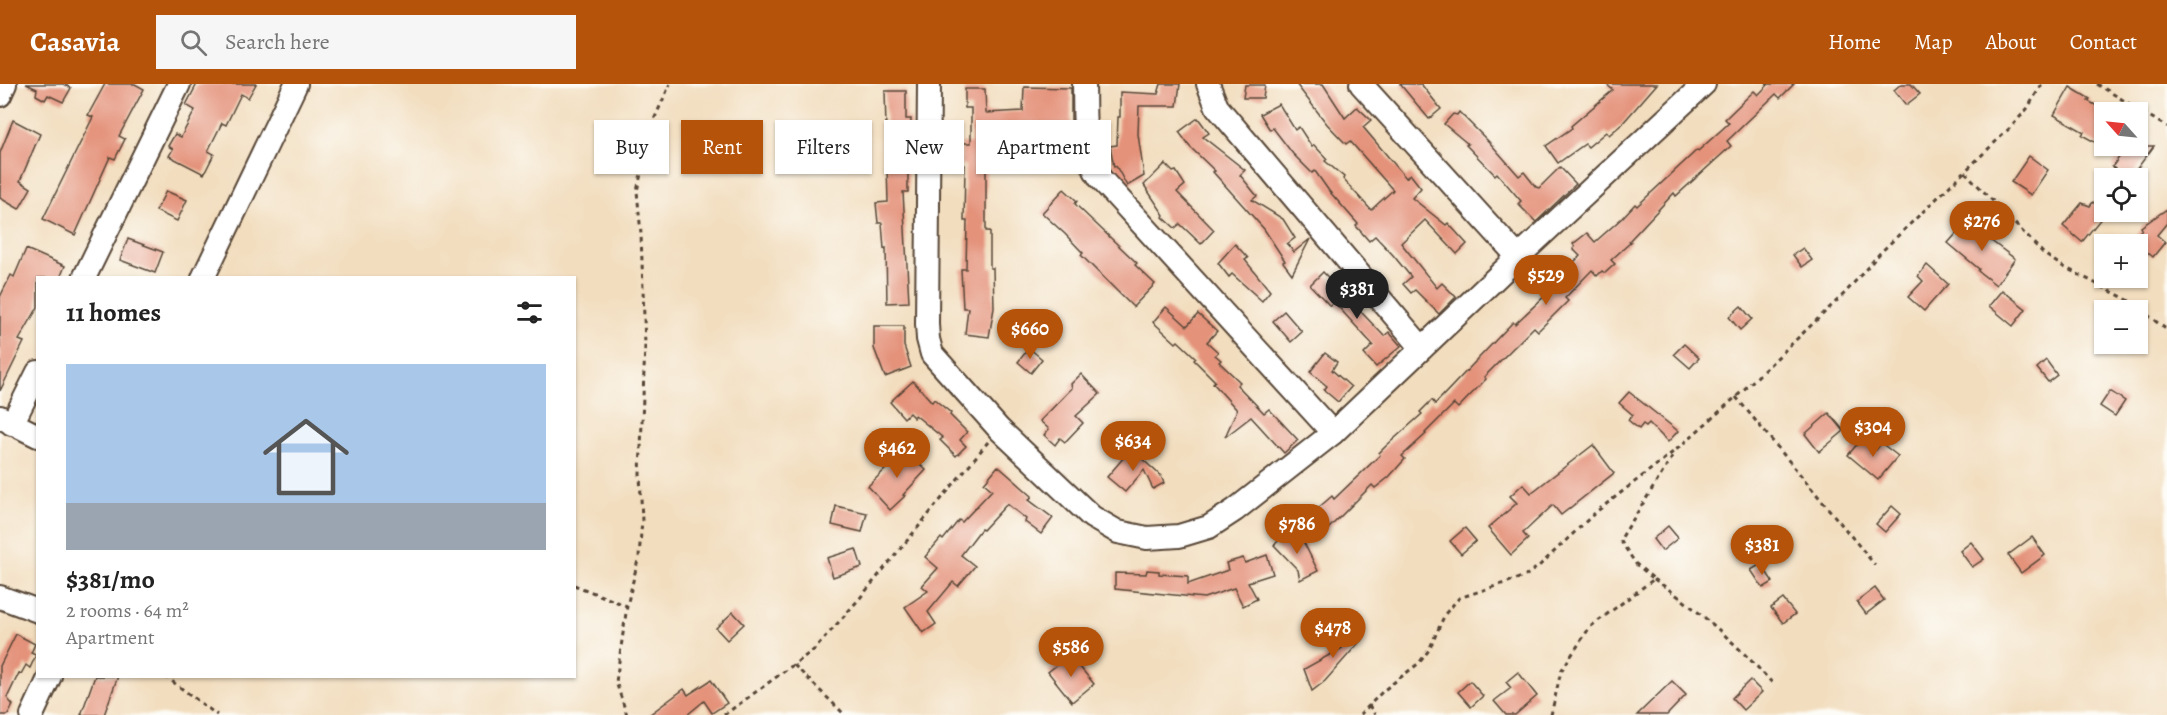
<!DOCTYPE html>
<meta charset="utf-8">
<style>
:root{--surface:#fff;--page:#f6f6f6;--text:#222;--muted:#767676;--line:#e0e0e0;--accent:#b45309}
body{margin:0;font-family:Alegreya,serif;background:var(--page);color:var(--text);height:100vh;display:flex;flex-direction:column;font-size:22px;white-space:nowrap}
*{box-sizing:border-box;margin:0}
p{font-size:20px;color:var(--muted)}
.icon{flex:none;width:33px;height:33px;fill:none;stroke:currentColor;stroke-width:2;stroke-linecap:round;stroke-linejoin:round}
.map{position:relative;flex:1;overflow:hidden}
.sheet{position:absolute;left:36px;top:192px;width:540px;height:402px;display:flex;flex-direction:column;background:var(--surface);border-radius:0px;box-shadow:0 2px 4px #0004}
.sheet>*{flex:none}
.hud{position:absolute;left:594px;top:36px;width:570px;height:54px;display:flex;gap:12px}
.needle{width:39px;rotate:297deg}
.buttons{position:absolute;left:2094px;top:18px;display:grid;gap:12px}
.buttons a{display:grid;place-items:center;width:54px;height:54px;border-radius:0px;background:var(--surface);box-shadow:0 2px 4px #0004;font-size:30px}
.price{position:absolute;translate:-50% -51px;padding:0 14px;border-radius:21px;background:var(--accent);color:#fff;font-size:20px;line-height:39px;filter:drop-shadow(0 2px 3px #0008)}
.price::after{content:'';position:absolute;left:50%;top:36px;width:18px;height:14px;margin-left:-9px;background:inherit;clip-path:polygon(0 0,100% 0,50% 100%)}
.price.current{background:#222;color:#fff}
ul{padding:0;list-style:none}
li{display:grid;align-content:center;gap:12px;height:318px;padding:0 30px}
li+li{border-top:2px solid var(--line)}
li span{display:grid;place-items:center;height:186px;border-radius:0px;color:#555}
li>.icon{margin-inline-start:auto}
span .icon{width:108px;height:108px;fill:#fffc;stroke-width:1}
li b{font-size:26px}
h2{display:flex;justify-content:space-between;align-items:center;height:72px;padding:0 30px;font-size:26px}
.chip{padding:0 21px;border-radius:0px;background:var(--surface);box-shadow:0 2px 4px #0004;font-size:21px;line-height:54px}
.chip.current{background:var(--accent);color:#fff}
header{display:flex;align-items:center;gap:36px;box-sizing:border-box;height:84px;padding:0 30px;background:var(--accent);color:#fff}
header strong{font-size:28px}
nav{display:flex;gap:33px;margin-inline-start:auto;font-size:21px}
.search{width:420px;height:54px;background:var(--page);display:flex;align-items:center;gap:15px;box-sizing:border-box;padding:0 21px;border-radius:0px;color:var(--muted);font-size:22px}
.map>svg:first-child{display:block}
</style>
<header>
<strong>Casavia</strong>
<div class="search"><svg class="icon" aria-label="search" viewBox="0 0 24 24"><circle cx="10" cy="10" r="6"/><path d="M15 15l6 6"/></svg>Search here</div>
<nav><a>Home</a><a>Map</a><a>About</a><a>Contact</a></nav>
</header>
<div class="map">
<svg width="2167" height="631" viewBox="0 0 2167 631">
<rect width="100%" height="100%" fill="#fdfcf7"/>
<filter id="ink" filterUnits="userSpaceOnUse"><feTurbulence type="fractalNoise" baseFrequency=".0167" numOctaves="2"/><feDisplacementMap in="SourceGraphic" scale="12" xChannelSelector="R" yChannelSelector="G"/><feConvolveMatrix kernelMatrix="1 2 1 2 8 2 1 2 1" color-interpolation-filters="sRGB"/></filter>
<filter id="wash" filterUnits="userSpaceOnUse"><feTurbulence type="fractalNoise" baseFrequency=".008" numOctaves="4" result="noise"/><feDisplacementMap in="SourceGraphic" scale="24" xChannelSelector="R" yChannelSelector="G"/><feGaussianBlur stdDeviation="1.35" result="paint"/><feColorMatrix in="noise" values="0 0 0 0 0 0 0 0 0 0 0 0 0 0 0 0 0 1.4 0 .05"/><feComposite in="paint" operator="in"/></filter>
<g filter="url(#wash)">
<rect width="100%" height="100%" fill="#f2ddbe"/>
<g id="blocks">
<!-- building -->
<g fill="#e4927a">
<polygon points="26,0 64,0 71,4 63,18 48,11 45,16 36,11 37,5"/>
<polygon points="105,0 135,0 144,5 119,52 125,55 115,75 110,73 75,151 43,135 93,33 88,31"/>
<polygon points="197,0 256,0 248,14 241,10 226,41 222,39 208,67 214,70 204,90 169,72 173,65 168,62 175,50 181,53 195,26 186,21"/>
<polygon points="1161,0 1180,0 1177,22 1139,22 1138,50 1144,92 1127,102 1116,82 1114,83 1110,62 1117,61 1118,33 1120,33 1120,8 1158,10"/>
<polygon points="1296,0 1323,0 1345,34 1357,23 1371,36 1363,43 1406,94 1410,90 1421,104 1412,114 1446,141 1448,139 1467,160 1457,170 1425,136 1401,159 1437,204 1442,199 1456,213 1439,230 1415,206 1411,209 1403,200 1411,193 1393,171 1375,152 1369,157 1356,142 1358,140 1329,107 1315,87 1312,89 1293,70 1273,44 1270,46 1260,30 1279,20 1295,46 1299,43 1312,63 1314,61 1327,75 1325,77 1344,93 1343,95 1371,126 1393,106 1350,57 1346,60 1327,40"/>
<polygon points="1400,0 1421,0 1441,25 1429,35"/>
<polygon points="1606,0 1657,0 1622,40 1609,51 1606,48 1588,63 1585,60 1558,79 1546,62 1572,44 1571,42 1613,6"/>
<polygon points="1766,0 1794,0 1780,14 1776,10 1727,57 1731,62 1676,112 1674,109 1629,157 1631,158 1611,176 1615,180 1605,189 1602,187 1597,192 1592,186 1565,214 1568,217 1538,247 1534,243 1484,293 1486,295 1458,324 1454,320 1425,349 1426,350 1402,372 1405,375 1389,393 1375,404 1372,401 1320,453 1309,443 1322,430 1317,425 1332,412 1334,415 1380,371 1379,369 1386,362 1422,330 1420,328 1432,316 1435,320 1513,238 1515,240 1566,192 1563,189 1580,172 1573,165 1575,163 1573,160 1587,149 1595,158 1622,134 1635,120 1637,122 1697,66 1698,67 1729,39 1725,35 1754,7 1758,11 1768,1"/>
<polygon points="1901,0 1911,0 1920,10 1906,21 1894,6"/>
<polygon points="1245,1 1265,1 1263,14 1243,14"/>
<polygon points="1024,3 1071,4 1071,57 1046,58 1046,80 1024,80 1024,55 1022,55 1022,52 991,54 991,81 986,81 986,147 990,147 990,184 993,184 994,224 989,253 965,250 968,224 963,224 961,185 966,185 967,137 964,137 965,81 961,81 961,59 971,59 971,24 965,24 965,5 985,5 986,29 1023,27"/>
<polygon points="2070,3 2090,15 2088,17 2108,28 2101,28 2104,31 2104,62 2154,62 2130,94 2112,83 2120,72 2082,51 2084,48 2054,31"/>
<polygon points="885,7 906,7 906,35 911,35 910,62 914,62 914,80 908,80 908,108 903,108 909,218 887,219 886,164 884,165 882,139 878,139 876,119 888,118"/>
<polygon points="1459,28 1490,59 1519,92 1524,88 1536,103 1539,104 1560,83 1576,100 1536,138 1518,120 1521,117 1497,89 1495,91 1466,61 1468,60 1444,40 1453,30 1457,31"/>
<polygon points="1198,34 1209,49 1203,53 1245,86 1240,91 1257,112 1252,116 1283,135 1295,154 1287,160 1294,168 1310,155 1292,190 1283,178 1285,177 1264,145 1213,88 1215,87 1190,63 1179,48"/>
<polygon points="13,36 40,50 20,97 31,104 19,125 0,114 0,69"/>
<polygon points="2029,72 2048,86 2031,111 2011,98"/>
<polygon points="1165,80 1173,88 1176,87 1185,101 1177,108 1214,146 1201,160 1180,140 1175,144 1163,133 1164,131 1144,101"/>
<polygon points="1064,105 1077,117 1075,120 1137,179 1135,181 1155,200 1133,223 1081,171 1083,169 1065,150 1042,129"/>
<polygon points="166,107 187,116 177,137 156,127"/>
<polygon points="2093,118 2102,125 2099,129 2103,132 2082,158 2063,142 2082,119 2090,122"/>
<polygon points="2167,125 2167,139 2157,151 2165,158 2153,173 2133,156 2142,145 2141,143"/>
<polygon points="1973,137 1988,151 1986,153 2015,175 1996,201 1978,187 1979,185 1948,159 1964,141 1967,144"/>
<polygon points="128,155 163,168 155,189 120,176"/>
<polygon points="1235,160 1248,174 1245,176 1270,207 1262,217 1232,190 1229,193 1218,179"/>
<polygon points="1803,164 1812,176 1802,183 1793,171"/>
<polygon points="26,165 65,182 60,194 38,194 38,223 19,256 24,258 0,307 0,213 11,191 14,193"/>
<polygon points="1927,181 1948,200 1924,227 1908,213 1923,197 1918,192"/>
<polygon points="1323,188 1384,252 1389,248 1401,262 1376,283 1364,270 1373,261 1334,218 1330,222 1310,201"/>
<polygon points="2002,206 2026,225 2013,242 1989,222"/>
<polygon points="1741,222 1752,235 1740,246 1729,233"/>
<polygon points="1166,223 1187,242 1198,230 1217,247 1207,258 1218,268 1215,271 1221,276 1219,278 1240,298 1237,301 1264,329 1269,325 1298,356 1284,369 1251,333 1225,353 1237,326 1213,299 1215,297 1194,276 1196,274 1178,257 1176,259 1153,238"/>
<polygon points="1284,227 1302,248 1291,258 1273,237"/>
<polygon points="874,242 904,242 904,262 911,283 885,293 874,264"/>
<polygon points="1684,260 1699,274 1690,284 1674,270"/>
<polygon points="1029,264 1042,275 1031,289 1018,278"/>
<polygon points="1325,269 1337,278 1332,286 1351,303 1338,318 1324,306 1327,302 1310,288"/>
<polygon points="2046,276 2057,291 2048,298 2037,284"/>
<polygon points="1081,290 1100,310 1076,332 1083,339 1065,358 1060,354 1055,361 1044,351 1049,345 1040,337 1072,304 1071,300"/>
<polygon points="913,297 932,318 934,315 951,329 950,331 967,348 960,356 966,362 956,372 940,356 943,354 915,331 914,334 909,329 904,334 890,318"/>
<polygon points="2110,307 2125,317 2115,332 2100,322"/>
<polygon points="1629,308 1678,347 1668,358 1649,339 1646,342 1643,340 1639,345 1628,336 1633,331 1619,319"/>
<polygon points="1829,329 1844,347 1819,368 1805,350"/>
<polygon points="1860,357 1864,357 1876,366 1881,359 1898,372 1878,396 1848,371"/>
<polygon points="1593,361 1614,389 1561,431 1553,421 1523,449 1528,455 1511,471 1488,444 1517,419 1510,412 1523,400 1531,409"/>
<polygon points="903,365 926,386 903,411 905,412 890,426 868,402 890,381 889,380"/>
<polygon points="1131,365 1161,392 1164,399 1153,405 1144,386 1125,408 1107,393"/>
<polygon points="998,382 1032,412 1029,416 1053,434 1041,450 1025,438 1026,435 1007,420 983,446 981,445 961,471 975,482 958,502 953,498 928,528 936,540 923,549 905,523 928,507 922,502 938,484 925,473 941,454 943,456 959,436 962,438 992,406 984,399"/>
<polygon points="836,422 867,429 862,448 832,441"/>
<polygon points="1892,422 1901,430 1885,448 1876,440"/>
<polygon points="1668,442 1678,454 1662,467 1653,455"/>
<polygon points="1465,444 1476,457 1461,470 1450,457"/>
<polygon points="1289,447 1296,455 1300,451 1318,487 1300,496 1298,486 1274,461"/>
<polygon points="2032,453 2045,471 2021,489 2008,471"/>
<polygon points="1971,458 1984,475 1972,483 1960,467"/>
<polygon points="856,465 862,483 833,493 827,474"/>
<polygon points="1267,471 1273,490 1248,498 1257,515 1243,522 1234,504 1204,514 1115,505 1115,489 1146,490 1147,486 1159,487 1159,490 1188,492 1188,500 1228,486 1226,479 1243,474 1245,479"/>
<polygon points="1761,480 1773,498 1763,504 1751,486"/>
<polygon points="1875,504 1884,516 1866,530 1857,518"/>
<polygon points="1783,515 1795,530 1783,539 1771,524"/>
<polygon points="733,528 744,540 727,556 716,544"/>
<polygon points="1353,543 1359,550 1359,554 1363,551 1364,553 1325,597 1312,607 1304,585 1342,564 1334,557"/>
<polygon points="16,550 35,560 31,569 36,571 30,584 26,581 21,590 19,589 7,614 13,621 8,631 0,631 0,582"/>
<polygon points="1070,571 1094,600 1072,618 1048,588"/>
<polygon points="1518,588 1537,612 1515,631 1506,631 1494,617 1511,604 1506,598"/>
<polygon points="95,592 118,592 104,631 81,631"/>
<polygon points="711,596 727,619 712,629 704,617 687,631 649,631 684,605 688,611"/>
<polygon points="1750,596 1762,608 1743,626 1732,614"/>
<polygon points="1470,597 1483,612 1471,623 1458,608"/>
<polygon points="1672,597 1686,611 1667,631 1637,631"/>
</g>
</g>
</g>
<g filter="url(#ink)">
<use href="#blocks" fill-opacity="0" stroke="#564536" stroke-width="1.5"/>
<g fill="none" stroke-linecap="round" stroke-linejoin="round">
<!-- minor casing -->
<g stroke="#564536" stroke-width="26">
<g id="minor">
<polyline points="929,0 927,240 928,255 932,270 999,345 1092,433 1118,448 1147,454 1179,452 1209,443 1235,426 1333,349 1518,173 1704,0"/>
<path d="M 1084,0 C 1085,31 1081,68 1100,94 L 1333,349"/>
<polyline points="1208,0 1217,23 1422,264"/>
<polyline points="1361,0 1518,173"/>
<polyline points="0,11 5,0"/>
<polyline points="84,194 179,0"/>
<polyline points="203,194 296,0"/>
<polyline points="0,333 38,352"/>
<polyline points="12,340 38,288"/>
<polyline points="0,513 38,527"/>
<polyline points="32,631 50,592"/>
</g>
</g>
<!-- path -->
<g stroke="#564536" stroke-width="3" stroke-dasharray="4.5 4.5" stroke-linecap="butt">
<polyline points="2097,0 2167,43"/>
<polyline points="1965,88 2044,170 2062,182 2128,216 2167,246"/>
<polyline points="1736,313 1875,481"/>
<path d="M 1654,495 C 1698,525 1739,562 1774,601"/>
<polyline points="574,501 627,522"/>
<polyline points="794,581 845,631"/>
<polyline points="165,592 217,631"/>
<polyline points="1369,621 1375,631"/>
<polyline points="627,631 616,598 627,522 639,472 642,437 640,390 645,261 641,150 637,107 653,38 670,0"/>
<polyline points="724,631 815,565 860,514 988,358"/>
<polyline points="1360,631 1383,607 1419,579 1429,566 1445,530 1459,514 1508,498 1525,492 1539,482 1596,428 1677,365 1736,313 1845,209 1880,169 2012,42 2027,25 2042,0"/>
<polyline points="1551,631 1561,587 1590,543 1654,495 1636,480 1620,456 1675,369"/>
</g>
<!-- minor -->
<use href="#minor" stroke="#fff" stroke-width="22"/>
</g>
</g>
</svg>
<div class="buttons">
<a><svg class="needle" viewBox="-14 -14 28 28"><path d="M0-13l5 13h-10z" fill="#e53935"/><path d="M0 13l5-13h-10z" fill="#767676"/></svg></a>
<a><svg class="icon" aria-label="locate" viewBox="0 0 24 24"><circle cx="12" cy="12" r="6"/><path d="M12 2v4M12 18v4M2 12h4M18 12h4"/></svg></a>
<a>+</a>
<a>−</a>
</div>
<b class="price" style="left:1982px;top:168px">$276</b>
<b class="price" style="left:1546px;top:222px">$529</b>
<b class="price current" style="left:1357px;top:236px">$381</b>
<b class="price" style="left:1030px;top:276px">$660</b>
<b class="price" style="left:1873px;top:374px">$304</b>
<b class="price" style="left:1133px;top:388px">$634</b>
<b class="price" style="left:897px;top:395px">$462</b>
<b class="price" style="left:1297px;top:471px">$786</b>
<b class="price" style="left:1762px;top:492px">$381</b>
<b class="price" style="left:1333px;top:575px">$478</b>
<b class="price" style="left:1071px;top:594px">$586</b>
<div class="hud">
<a class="chip">Buy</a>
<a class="chip current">Rent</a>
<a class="chip">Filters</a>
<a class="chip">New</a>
<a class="chip">Apartment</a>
</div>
<section class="sheet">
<h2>11 homes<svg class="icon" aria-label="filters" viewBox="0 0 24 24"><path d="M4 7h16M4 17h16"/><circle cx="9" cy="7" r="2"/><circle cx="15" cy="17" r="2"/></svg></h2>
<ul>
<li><span style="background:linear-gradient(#a9c7e8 75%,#9aa5b1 0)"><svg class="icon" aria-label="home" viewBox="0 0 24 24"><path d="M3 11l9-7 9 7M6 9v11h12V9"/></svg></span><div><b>$381/mo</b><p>2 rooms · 64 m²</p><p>Apartment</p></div></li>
</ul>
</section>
</div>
